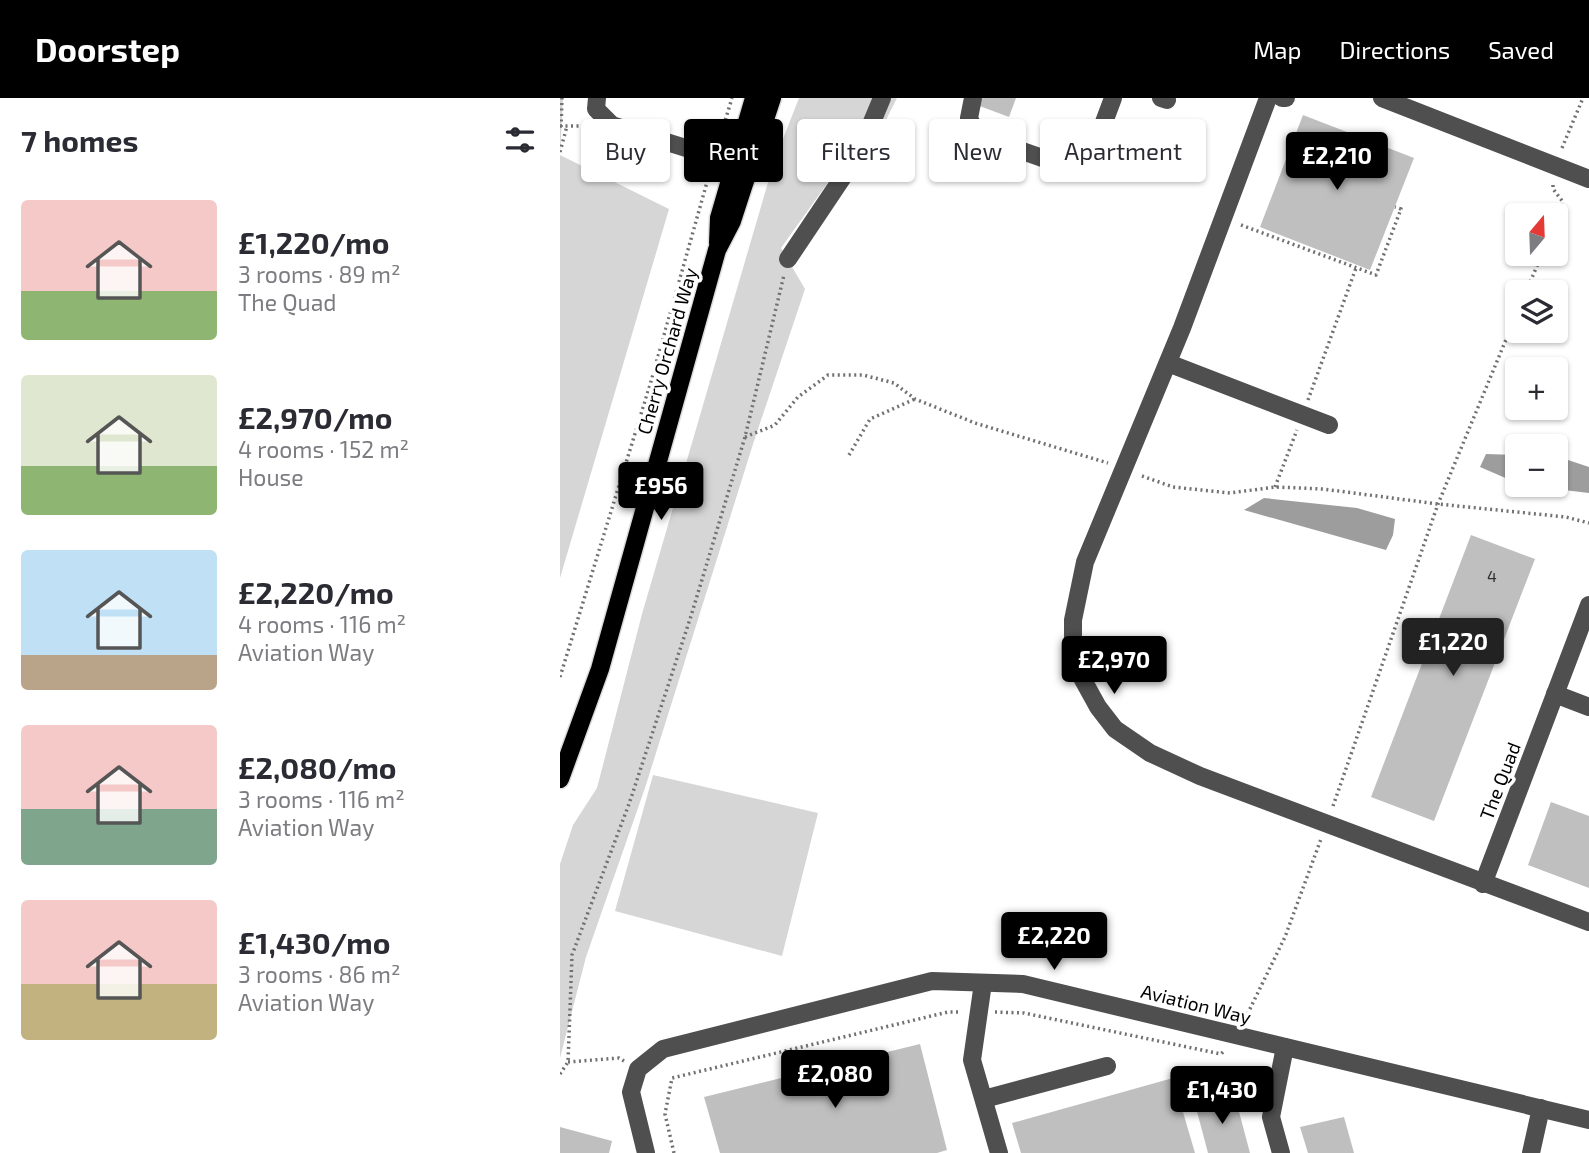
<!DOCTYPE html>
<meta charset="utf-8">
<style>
:root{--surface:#fff;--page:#f2f2f3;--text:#2b2b33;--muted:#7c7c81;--accent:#000}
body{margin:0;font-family:"Exo 2",sans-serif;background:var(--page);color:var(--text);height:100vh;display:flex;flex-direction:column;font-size:26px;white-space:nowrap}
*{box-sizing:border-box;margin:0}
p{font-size:23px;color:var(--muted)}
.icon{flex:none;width:38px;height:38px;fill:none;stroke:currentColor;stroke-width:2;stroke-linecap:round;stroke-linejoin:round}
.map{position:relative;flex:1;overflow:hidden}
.side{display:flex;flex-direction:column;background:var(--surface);width:560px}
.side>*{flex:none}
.top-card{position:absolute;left:21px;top:21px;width:665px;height:63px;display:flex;gap:14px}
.needle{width:46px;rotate:19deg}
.tools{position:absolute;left:945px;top:105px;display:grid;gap:14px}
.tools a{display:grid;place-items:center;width:63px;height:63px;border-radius:7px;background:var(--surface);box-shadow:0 2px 5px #0004;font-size:35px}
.price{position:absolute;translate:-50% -60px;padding:0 16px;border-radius:7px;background:var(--accent);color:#fff;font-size:23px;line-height:46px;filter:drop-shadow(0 2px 4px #0008)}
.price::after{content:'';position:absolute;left:50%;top:42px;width:21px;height:16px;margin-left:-10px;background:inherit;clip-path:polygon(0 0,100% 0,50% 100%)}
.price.current{background:#222;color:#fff}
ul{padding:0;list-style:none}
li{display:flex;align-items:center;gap:21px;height:175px;padding:0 21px}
li span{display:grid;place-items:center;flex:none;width:196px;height:140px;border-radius:7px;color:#555}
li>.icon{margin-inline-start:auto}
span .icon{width:84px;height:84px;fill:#fffc;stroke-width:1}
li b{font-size:30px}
h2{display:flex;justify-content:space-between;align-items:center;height:84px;padding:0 21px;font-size:30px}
.pill{padding:0 24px;border-radius:7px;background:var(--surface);box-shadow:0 2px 5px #0004;font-size:24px;line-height:63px}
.pill.current{background:var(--accent);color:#fff}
header{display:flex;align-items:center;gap:42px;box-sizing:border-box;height:98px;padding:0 35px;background:var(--accent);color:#fff}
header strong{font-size:33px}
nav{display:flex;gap:38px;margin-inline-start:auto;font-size:24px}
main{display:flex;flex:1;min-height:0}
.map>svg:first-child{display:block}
</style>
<header>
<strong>Doorstep</strong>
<nav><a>Map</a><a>Directions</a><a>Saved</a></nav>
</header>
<main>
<section class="side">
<h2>7 homes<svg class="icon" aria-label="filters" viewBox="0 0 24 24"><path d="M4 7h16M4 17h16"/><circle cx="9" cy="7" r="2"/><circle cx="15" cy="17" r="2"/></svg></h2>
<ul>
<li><span style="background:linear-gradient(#f6c9c9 65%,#8fb573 0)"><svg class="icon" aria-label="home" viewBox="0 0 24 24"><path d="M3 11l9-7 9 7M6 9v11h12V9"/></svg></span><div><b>£1,220/mo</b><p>3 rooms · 89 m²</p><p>The Quad</p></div></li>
<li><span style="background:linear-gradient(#dfe7d0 65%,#8fb573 0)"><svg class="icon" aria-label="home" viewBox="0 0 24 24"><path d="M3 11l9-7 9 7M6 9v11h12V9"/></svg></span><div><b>£2,970/mo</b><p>4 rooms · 152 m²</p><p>House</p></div></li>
<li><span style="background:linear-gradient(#bfe0f5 75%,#b9a48a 0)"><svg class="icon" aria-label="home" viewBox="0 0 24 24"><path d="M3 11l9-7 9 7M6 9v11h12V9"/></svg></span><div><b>£2,220/mo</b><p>4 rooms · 116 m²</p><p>Aviation Way</p></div></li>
<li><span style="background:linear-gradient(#f6c9c9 60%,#7fa58c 0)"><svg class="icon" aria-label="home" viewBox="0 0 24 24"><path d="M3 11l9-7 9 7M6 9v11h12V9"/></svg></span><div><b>£2,080/mo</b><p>3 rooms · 116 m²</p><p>Aviation Way</p></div></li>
<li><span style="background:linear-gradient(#f6c9c9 60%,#c2b280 0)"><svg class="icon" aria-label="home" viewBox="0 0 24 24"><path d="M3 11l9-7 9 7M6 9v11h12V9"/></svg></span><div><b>£1,430/mo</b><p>3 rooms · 86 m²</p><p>Aviation Way</p></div></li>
</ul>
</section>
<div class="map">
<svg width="1029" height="1055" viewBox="0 0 1029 1055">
<rect width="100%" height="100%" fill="#fff"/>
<!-- green -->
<g fill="#d6d6d6">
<polygon points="0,0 3,0 0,57 109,111 0,480"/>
<polygon points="239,0 337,0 314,46 289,55 221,150 245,191 194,343 85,690 26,859 0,960 0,766 13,727 37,690 82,516 214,64"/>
<polygon points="93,677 258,715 222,858 55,813"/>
</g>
<!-- water -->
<g fill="#9d9d9d">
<polygon points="926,356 957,357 957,385 920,369"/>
<polygon points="996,358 1029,369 1029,395 961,387 996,387"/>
<polygon points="704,400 797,410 835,421 833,437 826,452 684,412"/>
</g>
<!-- building -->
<g fill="#bfbfbf">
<polygon points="420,0 456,0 449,19 417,7"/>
<polygon points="743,17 854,60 810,172 700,129"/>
<polygon points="911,437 975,461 874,723 811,699"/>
<polygon points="991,704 1029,718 1029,790 968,767"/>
<polygon points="360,946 387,1052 377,1055 160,1055 144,999"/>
<polygon points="613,980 635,1055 461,1055 452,1025"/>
<polygon points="674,995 690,1055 648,1055 635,1006"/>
<polygon points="784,1019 794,1055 748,1055 740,1029"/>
<polygon points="0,1029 52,1043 49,1055 0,1055"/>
</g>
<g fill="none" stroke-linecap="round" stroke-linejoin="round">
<!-- major casing -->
<g stroke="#dbdbdb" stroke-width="21">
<g id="major">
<polyline points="158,145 159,120 194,0"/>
<polyline points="0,681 40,571 157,152 172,123 212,0"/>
</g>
</g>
<!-- path -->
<g stroke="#717171" stroke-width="3.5" stroke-dasharray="2 3.5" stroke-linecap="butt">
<polyline points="0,28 26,28"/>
<polyline points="1,29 2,0"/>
<polyline points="159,43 172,0"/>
<polyline points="1002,50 1023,0"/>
<polyline points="0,54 7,28"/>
<polyline points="993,87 993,91 1003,104 996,122"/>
<polyline points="681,127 816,177 841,111 835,109"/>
<polyline points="966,194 982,156"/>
<polyline points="748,302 796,170"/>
<polyline points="185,339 215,327 238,299 268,277 303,277 334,285 355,301 415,325 548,365"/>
<polyline points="289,357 310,321 355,301"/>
<polyline points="582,378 613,389 670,395 715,389 763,391 878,406 1006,419 1029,425"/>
<polyline points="715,389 737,332"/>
<polyline points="0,579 90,287 149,77"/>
<polyline points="773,708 878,406 957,215"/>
<polyline points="435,914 464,915 661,956 663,954"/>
<polyline points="685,921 725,839 761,741"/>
<polyline points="8,964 59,960 64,963"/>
<polyline points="0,976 8,964 12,857 69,706 131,518 185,339 224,177"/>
<polyline points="114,1055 105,1016 112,980 388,914 399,914"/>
</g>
<!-- minor -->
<g stroke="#4f4f4f" stroke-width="18">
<polyline points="37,0 36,11 52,27 174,65"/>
<polyline points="413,0 409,20 417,37 525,75 553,0"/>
<polyline points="601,0 607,2"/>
<polyline points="708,0 622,230 525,464 513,522 513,552 522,580 538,609 555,631 590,655 640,678 1029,824"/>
<polyline points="722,0 726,0"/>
<polyline points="822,0 1029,81"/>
<polyline points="228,161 299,55 322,0"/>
<polyline points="608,265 769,327"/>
<polyline points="995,596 1029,609"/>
<polyline points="923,786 1029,507"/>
<polyline points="423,885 412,962 439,1055"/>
<polyline points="424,1001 547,968"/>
<polyline points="86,1055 71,994 78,971 103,951 372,883 463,886 1029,1022"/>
<polyline points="721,1055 711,1019 725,949"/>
<polyline points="971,1055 981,1010"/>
</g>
<!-- major -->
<use href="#major" stroke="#000" stroke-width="18"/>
</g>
<g text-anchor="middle" stroke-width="7" stroke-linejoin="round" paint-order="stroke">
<!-- number labels -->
<g font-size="16" fill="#303030">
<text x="932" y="484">4</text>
</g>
<!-- street labels -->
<g font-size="19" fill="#000" stroke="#fff">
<text transform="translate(107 253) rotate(-74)" y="7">Cherry Orchard Way</text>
<text transform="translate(940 683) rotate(-69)" y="7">The Quad</text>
<text transform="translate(636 906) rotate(14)" y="7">Aviation Way</text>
</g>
</g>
</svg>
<div class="tools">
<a><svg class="needle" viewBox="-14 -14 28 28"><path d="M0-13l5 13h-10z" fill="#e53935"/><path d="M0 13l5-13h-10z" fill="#7c7c81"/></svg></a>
<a><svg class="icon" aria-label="layers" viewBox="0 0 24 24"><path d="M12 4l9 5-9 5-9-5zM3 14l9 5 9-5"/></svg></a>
<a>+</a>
<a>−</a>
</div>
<b class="price" style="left:777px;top:94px">£2,210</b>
<b class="price" style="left:101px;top:424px">£956</b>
<b class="price current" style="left:893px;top:580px">£1,220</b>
<b class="price" style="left:554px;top:598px">£2,970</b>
<b class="price" style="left:494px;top:874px">£2,220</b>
<b class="price" style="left:275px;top:1012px">£2,080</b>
<b class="price" style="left:662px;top:1028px">£1,430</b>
<div class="top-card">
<a class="pill">Buy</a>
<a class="pill current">Rent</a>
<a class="pill">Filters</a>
<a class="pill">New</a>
<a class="pill">Apartment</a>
</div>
</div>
</main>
